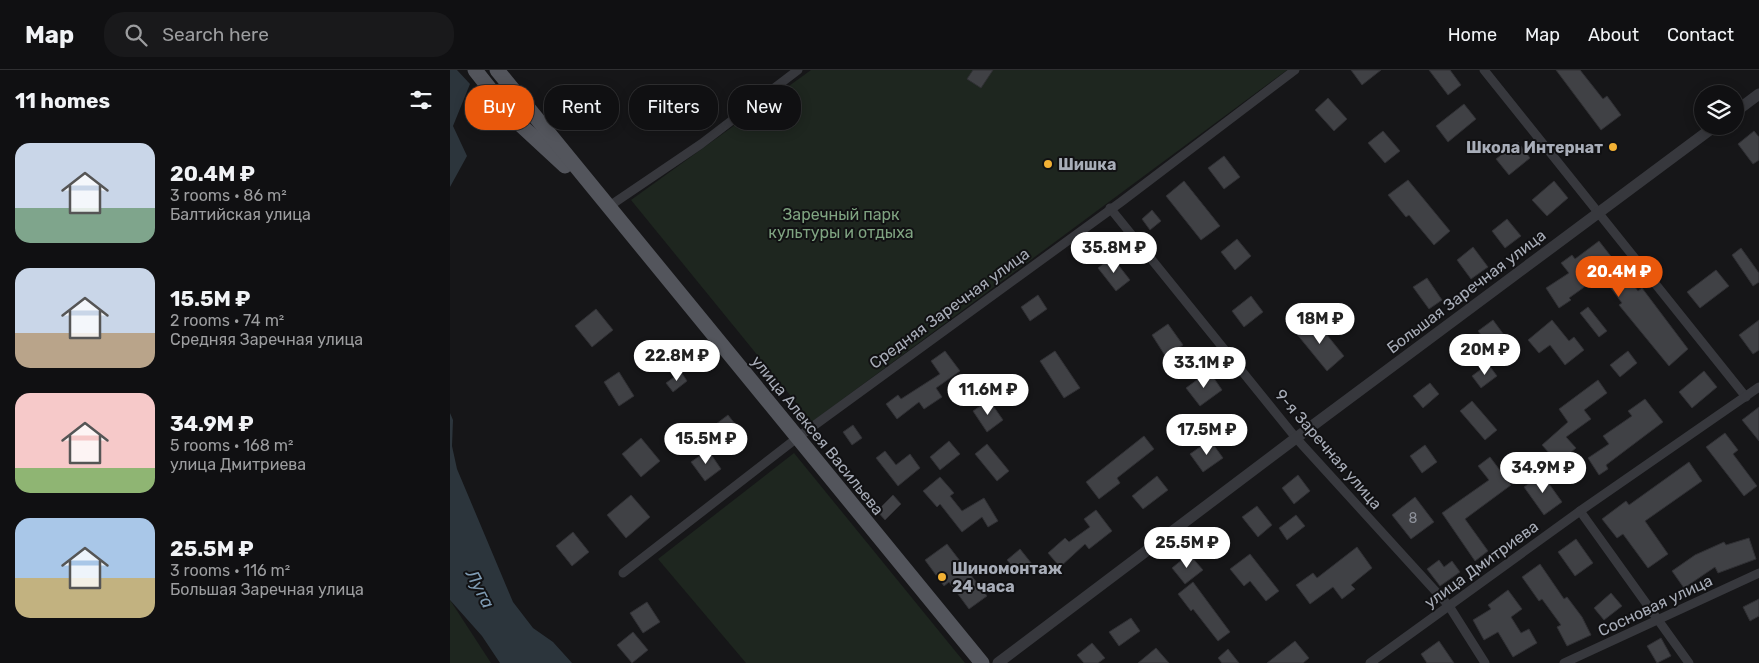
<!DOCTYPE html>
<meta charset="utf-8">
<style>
:root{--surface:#101012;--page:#19191b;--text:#f1f3f6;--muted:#9c9d9f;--line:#303032;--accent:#ea580c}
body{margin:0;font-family:Rubik,sans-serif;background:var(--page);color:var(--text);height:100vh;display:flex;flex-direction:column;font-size:19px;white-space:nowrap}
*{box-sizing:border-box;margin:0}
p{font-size:16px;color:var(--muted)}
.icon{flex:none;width:28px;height:28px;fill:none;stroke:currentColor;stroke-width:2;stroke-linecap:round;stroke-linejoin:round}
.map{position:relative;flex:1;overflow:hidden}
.side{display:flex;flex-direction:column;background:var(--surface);width:450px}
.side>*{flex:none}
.top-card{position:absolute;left:15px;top:15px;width:475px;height:45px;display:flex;gap:10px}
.buttons{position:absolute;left:1244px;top:15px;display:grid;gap:10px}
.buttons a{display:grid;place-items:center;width:50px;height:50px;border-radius:50%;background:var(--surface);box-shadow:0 2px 12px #0003,0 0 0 1px var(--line);font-size:25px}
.price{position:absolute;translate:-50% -42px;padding:0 11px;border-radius:18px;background:#fff;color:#222;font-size:16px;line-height:32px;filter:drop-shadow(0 1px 2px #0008)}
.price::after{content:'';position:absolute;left:50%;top:30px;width:15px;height:11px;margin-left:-8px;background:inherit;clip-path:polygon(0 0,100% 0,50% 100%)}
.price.on{background:var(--accent);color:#fff}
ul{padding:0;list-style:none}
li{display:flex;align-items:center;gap:15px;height:125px;padding:0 15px}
li span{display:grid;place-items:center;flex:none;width:140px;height:100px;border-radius:15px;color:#555}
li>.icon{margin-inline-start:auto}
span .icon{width:60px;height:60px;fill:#fffc;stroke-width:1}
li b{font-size:21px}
h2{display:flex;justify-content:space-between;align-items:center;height:60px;padding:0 15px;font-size:21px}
.chip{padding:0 18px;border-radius:20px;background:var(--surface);box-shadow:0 2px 12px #0003,0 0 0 1px var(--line);font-size:18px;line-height:45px}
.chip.on{background:var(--accent);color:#fff}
header{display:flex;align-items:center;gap:30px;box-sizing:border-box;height:70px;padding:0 25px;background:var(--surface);border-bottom:1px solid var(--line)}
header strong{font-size:24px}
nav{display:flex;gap:28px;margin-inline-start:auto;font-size:18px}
.search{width:350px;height:45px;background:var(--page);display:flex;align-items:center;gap:12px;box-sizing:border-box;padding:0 18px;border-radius:20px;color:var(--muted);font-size:19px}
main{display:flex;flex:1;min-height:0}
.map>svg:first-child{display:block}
</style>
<header>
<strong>Map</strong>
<div class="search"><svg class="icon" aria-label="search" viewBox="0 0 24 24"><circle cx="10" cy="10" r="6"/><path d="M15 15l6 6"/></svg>Search here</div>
<nav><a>Home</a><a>Map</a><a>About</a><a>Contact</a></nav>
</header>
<main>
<section class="side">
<h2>11 homes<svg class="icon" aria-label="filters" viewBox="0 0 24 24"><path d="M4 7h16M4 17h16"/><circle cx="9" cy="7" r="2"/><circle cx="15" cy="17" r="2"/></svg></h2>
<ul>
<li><span style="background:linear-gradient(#c9d6e8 65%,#7fa58c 0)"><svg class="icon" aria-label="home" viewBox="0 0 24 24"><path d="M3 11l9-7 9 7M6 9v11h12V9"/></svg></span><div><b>20.4M ₽</b><p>3 rooms · 86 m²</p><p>Балтийская улица</p></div></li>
<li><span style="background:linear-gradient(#c9d6e8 65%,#b9a48a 0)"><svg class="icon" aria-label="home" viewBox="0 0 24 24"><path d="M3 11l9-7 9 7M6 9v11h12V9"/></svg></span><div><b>15.5M ₽</b><p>2 rooms · 74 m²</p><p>Средняя Заречная улица</p></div></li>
<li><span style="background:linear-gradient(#f6c9c9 75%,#8fb573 0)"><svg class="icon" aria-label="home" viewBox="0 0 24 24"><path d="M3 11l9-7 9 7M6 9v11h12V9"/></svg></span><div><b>34.9M ₽</b><p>5 rooms · 168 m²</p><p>улица Дмитриева</p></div></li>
<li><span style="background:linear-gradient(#a9c7e8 60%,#c2b280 0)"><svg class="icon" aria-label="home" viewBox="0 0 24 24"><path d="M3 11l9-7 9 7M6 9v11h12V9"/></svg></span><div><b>25.5M ₽</b><p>3 rooms · 116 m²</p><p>Большая Заречная улица</p></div></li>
</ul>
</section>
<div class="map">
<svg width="1309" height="593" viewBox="0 0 1309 593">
<rect width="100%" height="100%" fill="#161618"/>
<!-- green -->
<g fill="#1e261f">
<polygon points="361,0 837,0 362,352 181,130"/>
<polygon points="344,383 515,593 296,593 208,489"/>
<polygon points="0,530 41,593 0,593"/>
</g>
<!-- water -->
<g fill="#2c353c">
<polygon points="0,0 7,0 20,14 3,56 17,86 0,117"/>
<polygon points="0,343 3,350 2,376 7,399 63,532 83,558 103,572 122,593 50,593 32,566 0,530"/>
</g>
<!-- building -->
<g fill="#404145" stroke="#303034">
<polygon points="523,0 543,0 531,18 517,9"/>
<polygon points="901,0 931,0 912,15"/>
<polygon points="979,0 1000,0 1011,15 998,25"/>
<polygon points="1106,0 1130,0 1153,29 1157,26 1171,45 1151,60"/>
<polygon points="878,28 897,49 884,61 865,40"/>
<polygon points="1014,34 1026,49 998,72 986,56"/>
<polygon points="933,61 950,81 935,93 918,73"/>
<polygon points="1304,61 1309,67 1309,90 1303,94 1288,74"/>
<polygon points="1068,72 1080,88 1059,105 1046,89"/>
<polygon points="774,86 790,107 774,119 758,98"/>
<polygon points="958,110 1000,161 984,175 959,145 956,147 938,125"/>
<polygon points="734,111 770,156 751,170 716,126"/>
<polygon points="1104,111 1118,128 1097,146 1082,130"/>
<polygon points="702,140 711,151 700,160 692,149"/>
<polygon points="1057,149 1071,166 1055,178 1042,161"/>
<polygon points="787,169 801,186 785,200 771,182"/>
<polygon points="1149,171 1188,221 1192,218 1238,279 1219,296 1169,235 1172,233 1151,205 1119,228 1121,230 1109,238 1096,218 1119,203 1111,193 1122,185 1125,189"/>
<polygon points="1023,177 1038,197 1021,209 1007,190"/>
<polygon points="1291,178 1309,203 1309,212 1303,216 1282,185"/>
<polygon points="662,187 680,210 666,221 648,198"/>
<polygon points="1266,200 1279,216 1250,238 1237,222"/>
<polygon points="977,208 992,230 979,239 963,217"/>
<polygon points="588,225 597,239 580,251 571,237"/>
<polygon points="801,226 813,242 794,257 782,241"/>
<polygon points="1138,237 1157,261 1149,267 1130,243"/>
<polygon points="146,239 163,260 142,277 125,256"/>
<polygon points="864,249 894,286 877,301 846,263"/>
<polygon points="1043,250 1057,269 1043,280 1028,261"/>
<polygon points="1102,250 1119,271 1124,267 1134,280 1115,295 1100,275 1089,283 1078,270"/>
<polygon points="1309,250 1309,280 1303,284 1289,265"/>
<polygon points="718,254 733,275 716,287 702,265"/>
<polygon points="495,281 510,301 486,318 492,327 474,339 469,332 447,349 436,334 448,325 451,329 490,304 481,291"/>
<polygon points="605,281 630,318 614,328 590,291"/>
<polygon points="1178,281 1187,293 1170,307 1160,295"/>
<polygon points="1038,294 1047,306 1031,318 1022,306"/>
<polygon points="759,301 772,320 750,336 736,318"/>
<polygon points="1254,301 1267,317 1242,338 1229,322"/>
<polygon points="169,302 184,326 169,336 154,312"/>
<polygon points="231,302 237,311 223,322 216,313"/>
<polygon points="1148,310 1157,323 1134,340 1141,349 1116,367 1126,378 1108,393 1092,375 1118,352 1109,339"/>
<polygon points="980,313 989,324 973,338 963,326"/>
<polygon points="1195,329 1213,352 1156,395 1158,399 1149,405 1138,388 1159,374 1153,366 1182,346 1178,341"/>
<polygon points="539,330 553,350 537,362 523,341"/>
<polygon points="1022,331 1047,360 1035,370 1010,341"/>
<polygon points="1309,337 1309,371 1292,350"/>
<polygon points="278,345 293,364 277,376 262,357"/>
<polygon points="403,355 412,368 402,375 393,362"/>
<polygon points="1275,363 1288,380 1283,384 1307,416 1294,426 1256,377"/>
<polygon points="694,366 704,379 667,408 670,413 649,429 636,412"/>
<polygon points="191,368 210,391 191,407 172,384"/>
<polygon points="760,370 773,388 753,402 740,384"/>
<polygon points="499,371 510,384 490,400 480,387"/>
<polygon points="537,374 559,401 547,411 525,384"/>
<polygon points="975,375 987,392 972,403 960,386"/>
<polygon points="258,380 271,399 255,411 241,392"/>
<polygon points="435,381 446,395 460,384 470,398 448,416 426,388"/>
<polygon points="1040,387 1061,415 1015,449 1038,481 1025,491 992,443 1039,410 1028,396"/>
<polygon points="1239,392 1252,411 1195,451 1218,484 1198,498 1173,464 1167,468 1152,449 1176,431 1179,435"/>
<polygon points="1092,404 1112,432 1094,445 1074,417"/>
<polygon points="848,405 860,421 844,434 832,418"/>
<polygon points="707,406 718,420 693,439 682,426"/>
<polygon points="490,407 504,423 500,426 512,441 534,428 548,451 538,457 532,447 512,462 490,434 487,437 473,421"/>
<polygon points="181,425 200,447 176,468 157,445"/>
<polygon points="443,425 451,434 435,450 427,441"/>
<polygon points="965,427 984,452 961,469 942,445"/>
<polygon points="807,436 822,455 808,467 792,447"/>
<polygon points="646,440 662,461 639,479 635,474 610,497 598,483 615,468 619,472 640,457 634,449"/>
<polygon points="846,445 855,456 837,470 829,458"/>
<polygon points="123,462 139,482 122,496 106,476"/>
<polygon points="1299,468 1306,489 1268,503 1265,497 1234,518 1222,501 1245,485 1274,472 1276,475"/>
<polygon points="1126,469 1143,493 1125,506 1108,482"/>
<polygon points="497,474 537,526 519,539 499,512 494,516 475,490"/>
<polygon points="907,477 922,498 901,515 905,519 892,529 883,517 860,534 846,515 863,503 867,508"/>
<polygon points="570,479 582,494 569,504 557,490"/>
<polygon points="739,484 753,500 735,514 722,498"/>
<polygon points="800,484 829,521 816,531 800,511 794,516 780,499"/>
<polygon points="989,490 994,497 1002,491 1010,502 990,516 977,499"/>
<polygon points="1090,494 1114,529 1117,527 1132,547 1141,565 1117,576 1107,557 1111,555 1092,529 1089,531 1072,507"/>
<polygon points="743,512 780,562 768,571 743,539 741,541 728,524"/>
<polygon points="1058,520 1072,539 1061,547 1071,563 1079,559 1087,573 1063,587 1048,562 1034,570 1023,550 1041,539 1038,535"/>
<polygon points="1161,523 1172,536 1154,550 1144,538"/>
<polygon points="1309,529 1309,546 1300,551 1293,537"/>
<polygon points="197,532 210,552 193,563 180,543"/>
<polygon points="681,548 690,561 669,576 659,562"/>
<polygon points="183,562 198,580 182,593 167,575"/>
<polygon points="1211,568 1221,586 1207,593 1197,576"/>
<polygon points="845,571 859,588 853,593 817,593"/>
<polygon points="989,571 1004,593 977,593 971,584"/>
<polygon points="642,573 655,588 648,593 634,593 627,585"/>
<polygon points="706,578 719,593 688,593"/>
<polygon points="778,579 789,593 772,593 768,588"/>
</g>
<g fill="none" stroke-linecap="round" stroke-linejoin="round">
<!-- minor -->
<g stroke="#37383d" stroke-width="9">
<polyline points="1034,0 1296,327"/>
<polyline points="158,137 251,74 348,0"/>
<polyline points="660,138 846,368 999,536 1035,593"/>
<polyline points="1130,441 1239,593"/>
<polyline points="173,503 347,368 671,132 845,0"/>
<polyline points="920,593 1130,441 1309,317"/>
<polyline points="1114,593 1309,503"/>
</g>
<!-- tertiary -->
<g stroke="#37383d" stroke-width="11">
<polyline points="1285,42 1309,24"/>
<polyline points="548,593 846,368 1265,56"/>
</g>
<!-- primary -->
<g stroke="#53555c" stroke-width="15">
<polyline points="25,0 63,48 115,96"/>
<polyline points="47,0 532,593"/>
</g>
</g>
<!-- markers -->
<g fill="#f2b134" stroke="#111113" stroke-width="2">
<circle cx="1163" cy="77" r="5"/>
<circle cx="598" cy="94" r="5"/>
<circle cx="492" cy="507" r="5"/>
</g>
<g text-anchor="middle" stroke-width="4" stroke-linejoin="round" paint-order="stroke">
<!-- number labels -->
<g font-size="14" fill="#8e929b">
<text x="963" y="453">8</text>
</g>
<!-- poi labels -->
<g font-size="16" font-weight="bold" fill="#a8adb8" stroke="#111113" text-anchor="start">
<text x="1153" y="83" text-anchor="end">Школа Интернат</text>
<text x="608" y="100">Шишка</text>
<text x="502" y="504">Шиномонтаж<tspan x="502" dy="18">24 часа</tspan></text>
</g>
<!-- park labels -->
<g font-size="16" fill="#7fa381" stroke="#111113">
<text x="391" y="150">Заречный парк<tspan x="391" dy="18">культуры и отдыха</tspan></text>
</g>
<!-- street labels -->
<g font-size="16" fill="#a8adb8" stroke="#111113">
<text transform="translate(1016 221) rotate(-37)" y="6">Большая Заречная улица</text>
<text transform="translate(499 238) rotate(-36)" y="6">Средняя Заречная улица</text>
<text transform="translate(368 365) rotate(51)" y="6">улица Алексея Васильева</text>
<text transform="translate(879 379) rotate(49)" y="6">9-я Заречная улица</text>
<text transform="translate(1031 494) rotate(-36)" y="6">улица Дмитриева</text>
<text transform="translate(1205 535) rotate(-25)" y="6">Сосновая улица</text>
</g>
<!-- water labels -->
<g font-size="18" font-style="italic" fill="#7f9bb3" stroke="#111113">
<text transform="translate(30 519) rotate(62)" y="6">Луга</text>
</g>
</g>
</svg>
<div class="buttons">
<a><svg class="icon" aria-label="layers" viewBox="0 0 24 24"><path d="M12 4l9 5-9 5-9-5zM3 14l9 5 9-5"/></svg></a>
</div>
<b class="price" style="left:664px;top:204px">35.8M ₽</b>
<b class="price on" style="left:1169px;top:228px">20.4M ₽</b>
<b class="price" style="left:870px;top:275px">18M ₽</b>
<b class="price" style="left:1035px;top:306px">20M ₽</b>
<b class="price" style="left:227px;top:312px">22.8M ₽</b>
<b class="price" style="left:754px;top:319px">33.1M ₽</b>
<b class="price" style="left:538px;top:346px">11.6M ₽</b>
<b class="price" style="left:757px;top:386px">17.5M ₽</b>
<b class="price" style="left:256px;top:395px">15.5M ₽</b>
<b class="price" style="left:1093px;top:424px">34.9M ₽</b>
<b class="price" style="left:737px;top:499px">25.5M ₽</b>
<div class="top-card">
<a class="chip on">Buy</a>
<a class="chip">Rent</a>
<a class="chip">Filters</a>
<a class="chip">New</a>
</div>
</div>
</main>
